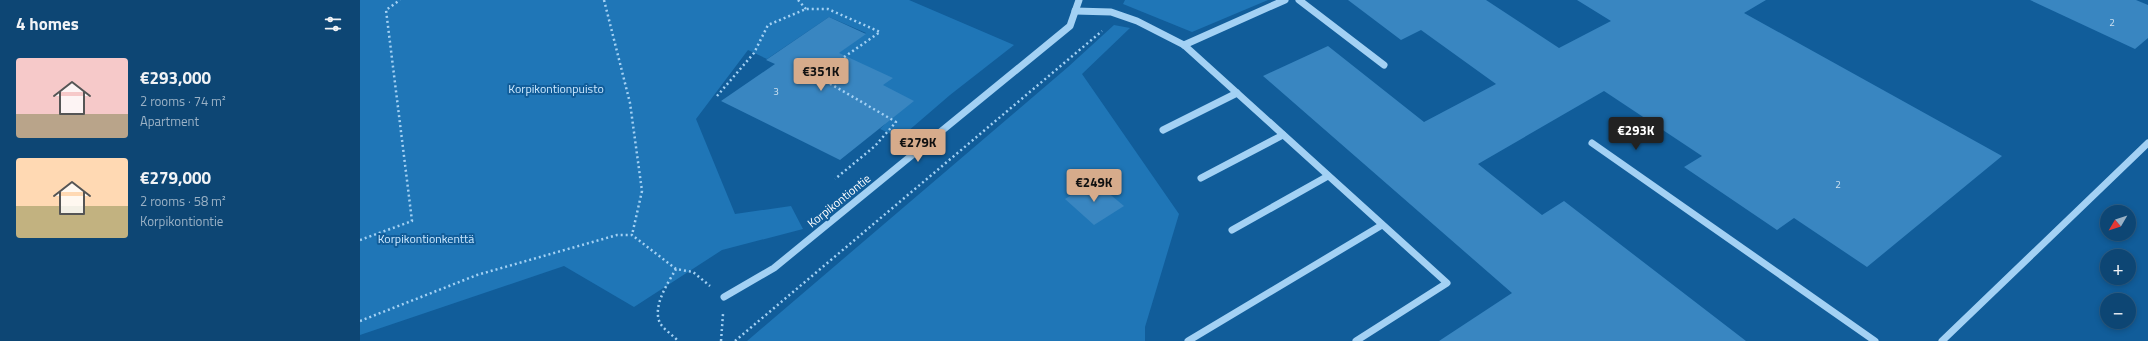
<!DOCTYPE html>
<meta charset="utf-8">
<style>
:root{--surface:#0d4674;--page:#1b507c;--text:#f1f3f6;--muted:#9ab1c5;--line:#2d5e86;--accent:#d6ab8b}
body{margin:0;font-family:"Titillium Web",sans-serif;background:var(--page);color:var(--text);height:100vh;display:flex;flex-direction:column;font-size:15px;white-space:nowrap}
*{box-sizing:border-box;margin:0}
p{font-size:13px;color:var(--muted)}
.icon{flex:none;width:22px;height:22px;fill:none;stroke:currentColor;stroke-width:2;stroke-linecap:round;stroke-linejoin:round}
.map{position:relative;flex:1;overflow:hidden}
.details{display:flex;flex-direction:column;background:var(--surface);width:360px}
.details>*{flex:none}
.needle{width:26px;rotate:231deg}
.tools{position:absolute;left:1740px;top:205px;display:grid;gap:8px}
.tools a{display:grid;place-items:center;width:36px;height:36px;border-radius:50%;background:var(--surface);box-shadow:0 2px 6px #0003,0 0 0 1px var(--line);font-size:20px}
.price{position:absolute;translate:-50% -34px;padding:0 9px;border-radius:4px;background:var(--accent);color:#111;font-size:13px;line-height:26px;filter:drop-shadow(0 1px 2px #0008)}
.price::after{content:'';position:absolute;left:50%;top:24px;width:12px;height:9px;margin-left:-6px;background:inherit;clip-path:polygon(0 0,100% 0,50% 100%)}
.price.current{background:#222;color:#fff}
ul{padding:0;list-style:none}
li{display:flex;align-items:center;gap:12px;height:100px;padding:0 16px}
li span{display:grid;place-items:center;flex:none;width:112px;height:80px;border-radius:4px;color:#555}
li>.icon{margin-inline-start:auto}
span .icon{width:48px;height:48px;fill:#fffc;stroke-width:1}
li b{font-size:17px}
h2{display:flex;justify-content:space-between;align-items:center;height:48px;padding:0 16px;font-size:17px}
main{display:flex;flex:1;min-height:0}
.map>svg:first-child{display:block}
</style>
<main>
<section class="details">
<h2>4 homes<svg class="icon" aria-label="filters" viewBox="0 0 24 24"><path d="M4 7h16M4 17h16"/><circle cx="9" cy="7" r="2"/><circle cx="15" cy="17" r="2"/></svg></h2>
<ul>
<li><span style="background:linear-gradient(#f6c9c9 70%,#b9a48a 0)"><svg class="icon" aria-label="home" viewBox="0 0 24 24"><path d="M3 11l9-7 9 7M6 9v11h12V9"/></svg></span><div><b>€293,000</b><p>2 rooms · 74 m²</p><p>Apartment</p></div></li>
<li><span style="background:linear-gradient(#ffd9b3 60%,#c2b280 0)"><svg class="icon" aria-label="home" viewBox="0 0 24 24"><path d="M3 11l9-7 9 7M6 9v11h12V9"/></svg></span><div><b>€279,000</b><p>2 rooms · 58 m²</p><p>Korpikontiontie</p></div></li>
</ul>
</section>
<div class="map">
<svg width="1788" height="341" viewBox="0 0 1788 341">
<rect width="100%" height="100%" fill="#115d9a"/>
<!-- green -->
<g fill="#1f76b7">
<polygon points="0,0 549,0 654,45 590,95 540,138 520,129 525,124 438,82 506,33 469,17 407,59 388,50 336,119 375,214 431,206 443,229 362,250 274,307 204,266 0,335"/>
<polygon points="765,0 908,0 832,32 763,4"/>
<polygon points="754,25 770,28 722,74 819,214 785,327 785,341 387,341 708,67"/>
</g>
<!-- building -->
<g fill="#3986c1">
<polygon points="988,0 1126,0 1199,48 1251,21 1217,0 1406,0 1384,13 1642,156 1507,267 1434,218 1417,230 1324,167 1342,156 1244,91 1118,164 1182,215 1204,201 1386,341 1079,341 1152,293 903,76 968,46 1064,122 1136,84 1061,30 1041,40"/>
<polygon points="1670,0 1776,0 1788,5 1788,38 1775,49"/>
<polygon points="469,17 506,34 479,53 533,78 523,85 554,101 480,160 361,101 415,64 406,60"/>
<polygon points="734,181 764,206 734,225 705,199"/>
</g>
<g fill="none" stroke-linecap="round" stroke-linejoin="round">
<!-- path -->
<g stroke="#a3d1f4" stroke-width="2.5" stroke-dasharray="2 3" stroke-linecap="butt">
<polyline points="244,0 270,103 282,191 272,235"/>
<polyline points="438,0 446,9"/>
<polyline points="357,96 394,53 408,25 446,9 468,9 520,32 457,76 536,122 515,146 475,179"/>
<polyline points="0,240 52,221 26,10 40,0"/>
<path d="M 316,269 C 308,283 292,306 300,323 C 304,330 313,335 318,341"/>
<polyline points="0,321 117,275 257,235 272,235 316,269 333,272 350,286"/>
<polyline points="361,341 363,314"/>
<polyline points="375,341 742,31"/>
</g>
<!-- minor -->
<g stroke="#a3d1f4" stroke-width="7">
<polyline points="939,0 1024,65"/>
<polyline points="715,11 751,12 777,21 824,45 1087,283 996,341"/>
<polyline points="824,45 925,0"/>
<polyline points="803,130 877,93"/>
<polyline points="1232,143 1515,341"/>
<polyline points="841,178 923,135"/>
<polyline points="872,230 968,176"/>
<polyline points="364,297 414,268 710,26 719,0"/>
<polyline points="828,341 1022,225"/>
<polyline points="1582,341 1788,143"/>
</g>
</g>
<g text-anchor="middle" stroke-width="4" stroke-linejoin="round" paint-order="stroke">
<!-- number labels -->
<g font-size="10" fill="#cee1f0">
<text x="1752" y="26">2</text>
<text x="416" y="95">3</text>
<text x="1478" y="188">2</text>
</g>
<!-- park labels -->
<g font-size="12" fill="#cce8fe" stroke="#115d9a">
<text x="196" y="93">Korpikontionpuisto</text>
<text x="66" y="243">Korpikontionkenttä</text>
</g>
<!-- street labels -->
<g font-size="12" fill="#fff" stroke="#115d9a">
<text transform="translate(479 201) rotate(-39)" y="4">Korpikontiontie</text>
</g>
</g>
</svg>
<div class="tools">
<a><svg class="needle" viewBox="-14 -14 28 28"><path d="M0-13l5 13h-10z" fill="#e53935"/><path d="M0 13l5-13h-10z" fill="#9ab1c5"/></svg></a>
<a>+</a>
<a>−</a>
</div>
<b class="price" style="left:461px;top:92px">€351K</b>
<b class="price current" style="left:1276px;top:151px">€293K</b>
<b class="price" style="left:558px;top:163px">€279K</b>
<b class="price" style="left:734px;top:203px">€249K</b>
</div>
</main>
